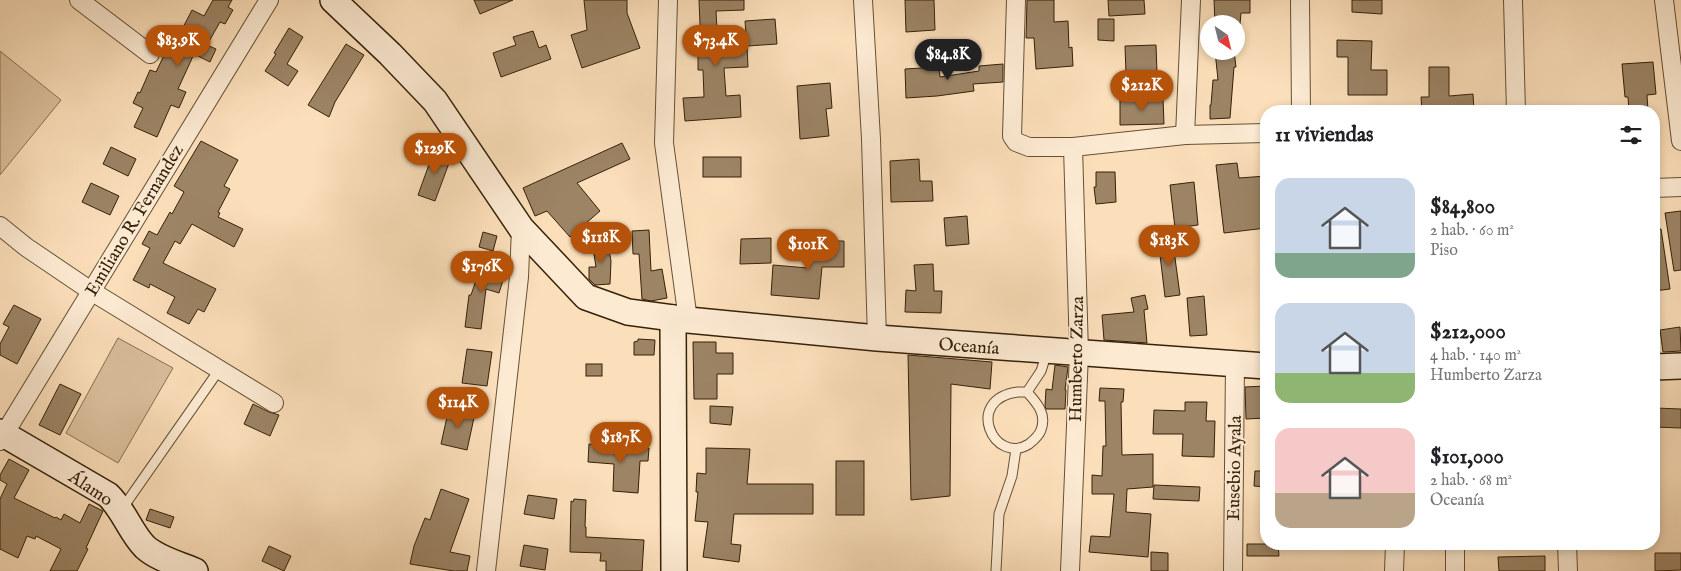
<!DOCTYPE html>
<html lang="es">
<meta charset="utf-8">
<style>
:root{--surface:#fff;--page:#f6f6f6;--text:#202124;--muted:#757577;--accent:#b45309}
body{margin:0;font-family:"IM FELL English",serif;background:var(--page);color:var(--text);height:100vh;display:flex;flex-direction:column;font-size:19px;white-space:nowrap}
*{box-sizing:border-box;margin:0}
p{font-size:16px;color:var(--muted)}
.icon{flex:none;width:28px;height:28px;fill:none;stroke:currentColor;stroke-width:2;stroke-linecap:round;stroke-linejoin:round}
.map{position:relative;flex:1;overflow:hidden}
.drawer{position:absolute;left:1260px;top:105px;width:400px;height:445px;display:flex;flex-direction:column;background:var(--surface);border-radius:20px;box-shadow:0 2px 8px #0003}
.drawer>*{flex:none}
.needle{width:32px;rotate:145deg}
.tools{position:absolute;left:1200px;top:15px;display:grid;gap:10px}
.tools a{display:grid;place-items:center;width:45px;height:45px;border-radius:50%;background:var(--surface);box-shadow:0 2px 8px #0003;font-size:25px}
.price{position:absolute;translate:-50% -42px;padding:0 11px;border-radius:18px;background:var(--accent);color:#fff;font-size:16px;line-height:32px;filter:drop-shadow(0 1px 2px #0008)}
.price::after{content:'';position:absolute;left:50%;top:30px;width:15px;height:11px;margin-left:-8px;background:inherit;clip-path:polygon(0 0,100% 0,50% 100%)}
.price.on{background:#222;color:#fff}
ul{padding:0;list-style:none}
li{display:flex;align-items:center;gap:15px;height:125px;padding:0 15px}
li span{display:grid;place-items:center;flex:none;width:140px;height:100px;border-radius:15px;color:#555}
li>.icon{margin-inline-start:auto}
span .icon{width:60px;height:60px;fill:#fffc;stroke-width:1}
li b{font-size:21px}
h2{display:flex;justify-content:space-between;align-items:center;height:60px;padding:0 15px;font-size:21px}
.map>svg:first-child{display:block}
</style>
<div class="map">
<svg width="1681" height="571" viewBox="0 0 1681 571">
<rect width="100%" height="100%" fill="#fbdfba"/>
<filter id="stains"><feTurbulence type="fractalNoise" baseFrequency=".004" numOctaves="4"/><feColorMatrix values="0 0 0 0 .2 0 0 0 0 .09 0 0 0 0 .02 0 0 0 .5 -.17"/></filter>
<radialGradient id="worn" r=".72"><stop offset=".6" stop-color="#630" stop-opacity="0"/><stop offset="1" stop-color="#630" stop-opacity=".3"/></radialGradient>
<!-- green -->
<g fill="#dabf9c" stroke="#887052">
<polygon points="0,51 61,100 0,175"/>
<polygon points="118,338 173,368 118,463 66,433"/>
</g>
<!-- building -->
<g fill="#9c8465" stroke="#362109">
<polygon points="213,0 232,0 228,7 233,10 225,24 220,22 207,45 216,49 210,62 194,54 178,89 186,92 179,108 171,105 157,137 134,127 143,108 133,103 138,92 140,93 150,70 156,72 170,43 174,45 192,10 204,16"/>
<polygon points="474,0 513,0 480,14"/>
<polygon points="584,0 627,0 627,13 640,48 582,68 571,35 587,30"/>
<polygon points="699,0 744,0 744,10 716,11 718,48 747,46 748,67 724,68 726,96 740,95 741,117 685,121 683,98 704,97 703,70 698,70 698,49 701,49"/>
<polygon points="905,0 934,0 935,30 906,32"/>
<polygon points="1027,0 1054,0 1054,22 1068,21 1069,48 1072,47 1073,66 1036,69 1034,38 1026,38"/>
<polygon points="1108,0 1144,0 1145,14 1109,16"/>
<polygon points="1214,0 1250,0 1250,13 1241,13 1240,24 1215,24"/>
<polygon points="1352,0 1382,0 1382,14 1352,12"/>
<polygon points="775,19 777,44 747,46 745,21"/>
<polygon points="1098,19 1114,19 1114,41 1098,40"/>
<polygon points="289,28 303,37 287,64 298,71 288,86 265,71 276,54 274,53"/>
<polygon points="533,31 539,48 546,45 551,59 501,77 493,53 516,45 513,37"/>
<polygon points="1337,40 1372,41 1371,70 1387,70 1387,95 1348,95 1348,57 1337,57"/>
<polygon points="346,44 364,55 335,102 329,117 308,105"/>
<polygon points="1156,45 1157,72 1126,74 1125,46"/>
<polygon points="1215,51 1234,51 1236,67 1234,67 1230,118 1210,119 1210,105 1211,105 1213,80 1218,80"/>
<polygon points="1653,62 1656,94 1647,95 1648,111 1629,111 1628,97 1625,97 1622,64"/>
<polygon points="1003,64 1003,82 973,84 974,91 937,96 906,98 905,69 939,67 940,77 979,71 979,66"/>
<polygon points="1429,67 1449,67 1449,96 1473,94 1474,111 1422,111 1421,97 1429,97"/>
<polygon points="830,83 832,108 826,109 829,136 800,139 797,86"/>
<polygon points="1163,99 1164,124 1120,125 1120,100"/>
<polygon points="201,141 238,160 224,186 230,189 218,212 220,213 218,217 243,229 234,247 192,224 180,244 175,241 163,263 216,289 204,312 198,309 189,324 167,313 175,297 150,284 149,288 133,280 150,248 142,244 149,231 157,235 170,212 172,214 184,192 174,186"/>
<polygon points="622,143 630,159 577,183 600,211 570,237 547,211 535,216 523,188"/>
<polygon points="111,147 136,159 128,176 103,164"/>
<polygon points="435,148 452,155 435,201 418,195"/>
<rect x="703" y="157" width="38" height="20"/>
<polygon points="919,159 920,181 932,181 933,201 891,202 890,161"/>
<polygon points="1237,163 1239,178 1266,176 1266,228 1224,233 1216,165"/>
<polygon points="1096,172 1115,172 1116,202 1096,204 1094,187 1096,187"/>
<polygon points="1194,182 1198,225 1175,228 1170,185"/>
<polygon points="91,183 119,196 110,215 82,202"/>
<polygon points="1681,211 1681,270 1674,271 1665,213"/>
<polygon points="967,216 969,244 946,246 944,218"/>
<polygon points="1654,229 1661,229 1670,289 1654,291"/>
<polygon points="649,230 651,271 662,269 667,298 651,301 642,299 639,254 633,254 632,231"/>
<polygon points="483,232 497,236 493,251 479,247"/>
<polygon points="1172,236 1180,295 1165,297 1158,238"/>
<polygon points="771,238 771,263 740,264 741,239"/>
<polygon points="607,239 611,261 610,284 595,285 589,279 589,267 596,267 592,241"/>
<polygon points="808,241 844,241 844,267 822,267 819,299 771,295 773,265 808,268"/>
<polygon points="485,254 491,255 489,269 505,274 499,293 486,289 481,329 465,327 469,295 471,295"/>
<polygon points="933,264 934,291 942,291 941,313 905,312 906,290 916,291 914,265"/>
<polygon points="1145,295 1148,309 1144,310 1147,343 1104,340 1102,315 1134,312 1131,298"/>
<polygon points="1204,296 1207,335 1190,336 1187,298"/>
<polygon points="14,305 41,319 17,364 0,355 0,344 9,327 3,324"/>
<polygon points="1680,327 1681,351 1663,352 1660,330"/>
<polygon points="638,339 655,340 654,355 634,355 634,342 638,341"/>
<polygon points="693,342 716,342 716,353 733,353 733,374 717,374 717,399 694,399"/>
<polygon points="467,349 492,352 487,386 462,383"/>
<polygon points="908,355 992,362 990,389 951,384 950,496 911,500"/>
<rect x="586" y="364" width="16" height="12"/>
<polygon points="1055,365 1068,367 1065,390 1066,390 1065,409 1046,409 1045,406 1046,389 1052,390"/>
<polygon points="60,384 81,394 60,435 39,425"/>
<polygon points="1266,386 1266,418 1246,419 1245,387"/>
<polygon points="1100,388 1124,389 1123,402 1121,402 1122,455 1153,454 1153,487 1127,489 1126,512 1151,514 1148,557 1089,552 1091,536 1110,537 1114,494 1092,494 1092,475 1102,476 1103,446 1106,446 1105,401 1099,401"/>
<polygon points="1185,402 1207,402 1206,421 1215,421 1214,457 1182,456 1183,434 1153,434 1154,410 1185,411"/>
<polygon points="253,404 269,412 279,415 270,436 244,424"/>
<polygon points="710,406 733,407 731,425 710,423"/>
<polygon points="449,408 475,413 467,450 441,444"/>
<polygon points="1655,408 1681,409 1681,428 1654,427"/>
<polygon points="589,444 649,448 648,461 640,461 638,493 613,491 614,464 588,462"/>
<polygon points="706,448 750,449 747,484 813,484 813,514 734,514 731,544 741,545 739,562 703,557 708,522 695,521 698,492 696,492 697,473 706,474"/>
<polygon points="9,459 29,470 14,498 55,518 56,517 61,520 64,514 80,523 89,504 103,511 86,548 88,549 77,571 50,571 61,549 36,536 35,539 27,536 18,558 0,549 0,499 7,484 0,480 0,475"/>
<rect x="836" y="461" width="28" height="54"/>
<polygon points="1255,471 1266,471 1266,487 1254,486"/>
<polygon points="1154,485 1200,487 1199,501 1153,499"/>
<polygon points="441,489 469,499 450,552 470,556 467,571 454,571 410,564 414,546 425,518 430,520"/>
<polygon points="528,495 557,499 554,519 524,514"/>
<polygon points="574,499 586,500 585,527 586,527 586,537 644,540 642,571 606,571 606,561 600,561 601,553 570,552 571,501 573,502"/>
<polygon points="150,509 174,517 170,528 146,520"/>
<polygon points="1247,544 1278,544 1279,556 1247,556"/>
<polygon points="524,545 548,549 545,570 520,566"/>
<polygon points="269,546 291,556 284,571 262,561"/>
<polygon points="1151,552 1168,553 1168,571 1151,571"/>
<polygon points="1655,553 1681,553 1681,570 1655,571"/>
<polygon points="1545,556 1545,571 1499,571 1498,557"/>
</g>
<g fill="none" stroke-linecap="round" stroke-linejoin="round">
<!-- lane casing -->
<g stroke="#675035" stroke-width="11">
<g id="lane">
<path d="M 1018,392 L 1027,392 C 1037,403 1047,414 1041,430 C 1039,436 1034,440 1029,444 C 994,466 963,399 1018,392 Z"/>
<polyline points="1027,392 1041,371 1047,352"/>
<polyline points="122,509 219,370"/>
<polyline points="996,571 999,514 1012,476 1016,449"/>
</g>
</g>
<!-- street casing -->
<g stroke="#675035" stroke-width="20">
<g id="street">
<polyline points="79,0 150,54"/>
<polyline points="668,0 664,143 688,320"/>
<polyline points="863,0 871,139 877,338"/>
<polyline points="1016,0 1012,136 1016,142 1029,147 1073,147 1185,135 1266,133"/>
<polyline points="1300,0 1301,111"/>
<polyline points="1513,0 1516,111"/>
<polyline points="1664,0 1681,141"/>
<polyline points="1185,135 1191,0"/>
<polyline points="1654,188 1681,187"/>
<polyline points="0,226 26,247 91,291 274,403"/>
<polyline points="0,441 269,0"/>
<polyline points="1567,544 1568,571"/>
<polyline points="486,571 519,277 521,228"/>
<polyline points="1070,571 1079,353 1073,147"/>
<polyline points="1233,571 1235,364"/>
<polyline points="1394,571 1395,544"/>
<polyline points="1455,571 1455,544"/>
</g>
</g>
<!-- secondary casing -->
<g stroke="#362109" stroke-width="28">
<g id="secondary">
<polyline points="333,0 390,54 435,101 521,228 586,297 628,312 688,320 877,338 1266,366"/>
<polyline points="673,318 674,571"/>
<polyline points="1654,367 1681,366"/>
<path d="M 0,432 L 108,495 C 124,510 130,532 145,547 C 158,559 179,564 195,571"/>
</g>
</g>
<!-- lane -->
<use href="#lane" stroke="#fcead2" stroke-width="9"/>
<!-- street -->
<use href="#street" stroke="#fcead2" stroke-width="18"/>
<!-- secondary -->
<use href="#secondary" stroke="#fcead2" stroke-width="25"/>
</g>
<g text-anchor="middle" stroke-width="4" stroke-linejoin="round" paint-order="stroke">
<!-- street labels -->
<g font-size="18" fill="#362109" stroke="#fcead2">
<text transform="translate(134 220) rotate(-59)" y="6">Emiliano R. Fernandez</text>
<text transform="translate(969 346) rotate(4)" y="6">Oceanía</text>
<text transform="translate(1076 359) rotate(-89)" y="6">Humberto Zarza</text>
<text transform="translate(1234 468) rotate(-89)" y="6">Eusebio Ayala</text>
<text transform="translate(91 488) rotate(34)" y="6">Álamo</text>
</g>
</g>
<rect width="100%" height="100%" filter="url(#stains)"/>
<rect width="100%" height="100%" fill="url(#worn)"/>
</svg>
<div class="tools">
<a><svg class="needle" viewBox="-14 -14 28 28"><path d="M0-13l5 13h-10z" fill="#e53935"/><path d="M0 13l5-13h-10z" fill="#757577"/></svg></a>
</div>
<b class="price" style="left:178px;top:67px">$83.9K</b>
<b class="price" style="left:716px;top:67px">$73.4K</b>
<b class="price on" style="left:948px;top:81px">$84.8K</b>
<b class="price" style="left:1142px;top:112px">$212K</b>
<b class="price" style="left:435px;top:175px">$129K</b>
<b class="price" style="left:601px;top:264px">$118K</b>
<b class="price" style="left:1169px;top:267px">$183K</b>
<b class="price" style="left:808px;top:271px">$101K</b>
<b class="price" style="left:482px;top:293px">$176K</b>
<b class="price" style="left:458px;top:429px">$114K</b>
<b class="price" style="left:621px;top:464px">$187K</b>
<section class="drawer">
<h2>11 viviendas<svg class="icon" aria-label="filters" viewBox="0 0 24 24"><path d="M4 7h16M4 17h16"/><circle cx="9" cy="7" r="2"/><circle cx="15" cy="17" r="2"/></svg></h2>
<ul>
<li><span style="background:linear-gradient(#c9d6e8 75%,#7fa58c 0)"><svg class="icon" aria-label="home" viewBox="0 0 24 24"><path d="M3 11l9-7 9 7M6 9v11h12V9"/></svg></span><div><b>$84,800</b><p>2 hab. · 60 m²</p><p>Piso</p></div></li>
<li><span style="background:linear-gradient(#c9d6e8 70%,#8fb573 0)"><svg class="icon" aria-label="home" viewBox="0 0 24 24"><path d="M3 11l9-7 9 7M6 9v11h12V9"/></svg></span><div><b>$212,000</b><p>4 hab. · 140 m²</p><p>Humberto Zarza</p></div></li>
<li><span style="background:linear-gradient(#f6c9c9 65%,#b9a48a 0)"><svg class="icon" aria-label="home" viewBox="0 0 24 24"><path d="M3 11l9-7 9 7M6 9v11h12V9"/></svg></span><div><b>$101,000</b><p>2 hab. · 68 m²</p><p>Oceanía</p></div></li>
</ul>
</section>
</div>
